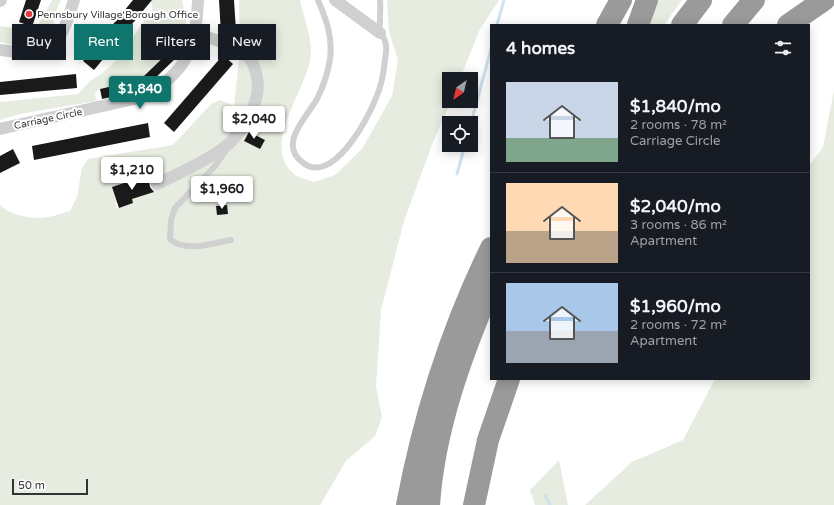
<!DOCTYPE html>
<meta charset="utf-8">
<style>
:root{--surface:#171b24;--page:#242831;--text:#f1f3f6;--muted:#9ea1a6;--line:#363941;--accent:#0f766e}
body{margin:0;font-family:"Varela Round",sans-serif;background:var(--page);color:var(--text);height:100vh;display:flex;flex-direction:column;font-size:15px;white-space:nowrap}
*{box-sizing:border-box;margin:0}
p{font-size:13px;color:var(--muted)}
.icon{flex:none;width:22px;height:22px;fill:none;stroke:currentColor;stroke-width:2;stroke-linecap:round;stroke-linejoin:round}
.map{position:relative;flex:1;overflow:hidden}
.side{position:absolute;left:490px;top:24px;width:320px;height:356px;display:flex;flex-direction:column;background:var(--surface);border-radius:0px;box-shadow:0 2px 10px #0003}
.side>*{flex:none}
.hud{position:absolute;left:12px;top:24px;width:380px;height:36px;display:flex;gap:8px}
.needle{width:26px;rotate:214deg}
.tools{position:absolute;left:442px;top:72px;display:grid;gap:8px}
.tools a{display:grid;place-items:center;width:36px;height:36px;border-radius:0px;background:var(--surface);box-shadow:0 2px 10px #0003;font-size:20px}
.scale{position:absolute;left:12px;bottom:10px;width:76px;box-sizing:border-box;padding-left:4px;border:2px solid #333;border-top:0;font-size:11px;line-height:14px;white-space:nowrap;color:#333;-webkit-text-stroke:3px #fff;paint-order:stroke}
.price{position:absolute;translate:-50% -34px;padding:0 9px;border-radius:4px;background:#fff;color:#222;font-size:13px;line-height:26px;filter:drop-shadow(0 1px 2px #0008)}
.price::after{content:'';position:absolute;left:50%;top:24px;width:12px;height:9px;margin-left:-6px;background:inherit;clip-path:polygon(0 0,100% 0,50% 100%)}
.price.on{background:var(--accent);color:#fff}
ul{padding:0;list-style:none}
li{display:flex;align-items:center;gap:12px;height:100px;padding:0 16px}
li+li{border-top:1px solid var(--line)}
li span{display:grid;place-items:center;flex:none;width:112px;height:80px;border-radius:0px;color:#555}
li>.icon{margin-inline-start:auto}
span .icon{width:48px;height:48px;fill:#fffc;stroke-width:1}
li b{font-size:17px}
h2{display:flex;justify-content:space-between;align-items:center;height:48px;padding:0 16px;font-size:17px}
.chip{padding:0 14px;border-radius:0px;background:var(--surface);box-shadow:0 2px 10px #0003;font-size:14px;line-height:36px}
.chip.on{background:var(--accent);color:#fff}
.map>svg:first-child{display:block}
</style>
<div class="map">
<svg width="834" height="505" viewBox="0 0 834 505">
<rect width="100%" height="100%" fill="#fff"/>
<!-- green -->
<g fill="#e6ecdf" fill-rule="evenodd">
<path d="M 52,0 L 61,0 L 53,18 L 55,32 C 40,49 20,48 0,42 L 0,26 L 35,31 Z"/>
<polygon points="150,0 182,0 186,21 184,34 179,46 171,50 139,82 131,82 100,89 95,92 96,101 20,114 0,120 0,102 78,94 90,81 100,75 119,58 153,8"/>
<path d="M 239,0 L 300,0 C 303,14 311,37 311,51 C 311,87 258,143 294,174 C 299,178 308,180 314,182 L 335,175 L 362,149 L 392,96 L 398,60 L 389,32 L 387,0 L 499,0 L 479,31 L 460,79 L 449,79 L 449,101 L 451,101 L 433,142 L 404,221 L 381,310 L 376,387 L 382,417 L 375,436 L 346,461 L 320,505 L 0,505 L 0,205 C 8,214 27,218 39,218 C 49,218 60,214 70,211 L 77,197 L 82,168 L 88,159 L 173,145 L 211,104 L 220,100 L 234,106 L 240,50 ZM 249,132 L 264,140 L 260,149 L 244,141 ZM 148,175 L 153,192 L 132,199 L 133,203 L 117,208 L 115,203 L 118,202 L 113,187 Z"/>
<polygon points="656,0 682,0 664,25 648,25"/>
<polygon points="834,90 834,505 585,505 632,462 683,440 715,379 809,379 809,166 823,147"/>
<polygon points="559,460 568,505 535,505 530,490"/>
</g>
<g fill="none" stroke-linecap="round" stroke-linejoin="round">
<!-- stream -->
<g stroke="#cfe2ee" stroke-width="3">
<polyline points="497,25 504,0"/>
<polyline points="471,123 491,49"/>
<polyline points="457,174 465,145"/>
<polyline points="545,495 550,505"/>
</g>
</g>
<!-- building -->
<g fill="#1a1a1a">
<polygon points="26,0 41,0 32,27 19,22"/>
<polygon points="133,0 152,0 94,70 83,61"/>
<polygon points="219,0 234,0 236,31 221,33"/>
<polygon points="171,50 177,57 151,82 144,76"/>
<polygon points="223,55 233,64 174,132 164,123"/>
<polygon points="76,74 77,88 0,95 0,82"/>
<polygon points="131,82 133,92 102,99 100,89"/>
<polygon points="148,123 150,137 34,160 32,146"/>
<polygon points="249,132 265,140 260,149 244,141"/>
<polygon points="13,149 20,163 0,173 0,156"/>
<polygon points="148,175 150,187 154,192 132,199 133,203 119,208 112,187"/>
<polygon points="227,205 228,214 217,215 216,206"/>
</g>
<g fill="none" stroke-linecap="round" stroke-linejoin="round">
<!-- lane -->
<g stroke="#d0d0d0" stroke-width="6">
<path d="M 318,0 C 326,19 333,37 330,59 C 328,72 323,87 317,99 C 307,117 278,143 302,162 C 331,187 367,121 375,100 C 381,88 384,72 385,59 C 386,54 387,46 385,41 C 385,38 381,36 380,33 C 379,28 381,8 380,0"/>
<path d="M 226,150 L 215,166 L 175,208 L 171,220 L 170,239 C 185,253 213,243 231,240"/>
</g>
<!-- street -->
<g stroke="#d0d0d0" stroke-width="12">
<polyline points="335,0 380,33"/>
<polyline points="0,1 1,0"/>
<path d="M 0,50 C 11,51 23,54 34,53 C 61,50 67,22 74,0"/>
<path d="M 0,129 L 143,97 C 187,72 196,49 198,0"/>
<path d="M 157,184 C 179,173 203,163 222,149 C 241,136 262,102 257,78 C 255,67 252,57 241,51 C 227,43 210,38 195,33"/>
</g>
<!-- highway -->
<g stroke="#9a9a9a" stroke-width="22">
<polyline points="607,25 621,0"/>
<polyline points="638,25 647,0"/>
<polyline points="682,25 701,0"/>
<polyline points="733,25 754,0"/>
<polyline points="788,25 824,0"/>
<path d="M 407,505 C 424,415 451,330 491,248"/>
<path d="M 429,505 C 434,430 461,355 491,286"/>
<polyline points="474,505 488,440 509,379"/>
</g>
</g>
<!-- markers -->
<circle fill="#e63946" stroke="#fff" stroke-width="1.5" cx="29" cy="14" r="4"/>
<g text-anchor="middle" stroke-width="4" stroke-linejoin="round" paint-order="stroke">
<!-- poi labels -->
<g font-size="10" fill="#333" stroke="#fff" text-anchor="start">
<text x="37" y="18">Pennsbury Village Borough Office</text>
</g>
<!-- street labels -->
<g font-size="10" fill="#333" stroke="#fff">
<text transform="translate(48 118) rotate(-12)" y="4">Carriage Circle</text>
</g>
</g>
</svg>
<div class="tools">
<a><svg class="needle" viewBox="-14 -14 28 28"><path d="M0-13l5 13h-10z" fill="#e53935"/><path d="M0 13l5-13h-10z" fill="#9ea1a6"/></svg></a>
<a><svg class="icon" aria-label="locate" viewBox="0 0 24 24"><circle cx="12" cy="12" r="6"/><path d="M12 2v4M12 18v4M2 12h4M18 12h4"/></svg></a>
</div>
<div class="scale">50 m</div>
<b class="price on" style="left:140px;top:110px">$1,840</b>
<b class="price" style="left:254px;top:140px">$2,040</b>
<b class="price" style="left:132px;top:191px">$1,210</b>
<b class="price" style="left:222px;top:210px">$1,960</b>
<div class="hud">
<a class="chip">Buy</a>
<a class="chip on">Rent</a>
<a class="chip">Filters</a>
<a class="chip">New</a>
</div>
<section class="side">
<h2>4 homes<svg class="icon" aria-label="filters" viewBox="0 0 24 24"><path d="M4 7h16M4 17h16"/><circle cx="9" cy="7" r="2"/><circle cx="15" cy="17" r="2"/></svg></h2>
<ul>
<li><span style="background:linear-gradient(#c9d6e8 70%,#7fa58c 0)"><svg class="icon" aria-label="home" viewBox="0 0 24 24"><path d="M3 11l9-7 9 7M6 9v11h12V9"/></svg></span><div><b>$1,840/mo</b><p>2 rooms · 78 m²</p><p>Carriage Circle</p></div></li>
<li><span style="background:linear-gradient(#ffd9b3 60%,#b9a48a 0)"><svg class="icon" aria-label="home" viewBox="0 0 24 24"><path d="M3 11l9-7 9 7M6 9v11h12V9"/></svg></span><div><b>$2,040/mo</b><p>3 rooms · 86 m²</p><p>Apartment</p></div></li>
<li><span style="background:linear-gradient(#a9c7e8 60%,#9aa5b1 0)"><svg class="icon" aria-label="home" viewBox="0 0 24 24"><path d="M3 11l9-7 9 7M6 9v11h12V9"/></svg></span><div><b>$1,960/mo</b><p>2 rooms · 72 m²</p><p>Apartment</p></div></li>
</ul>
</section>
</div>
